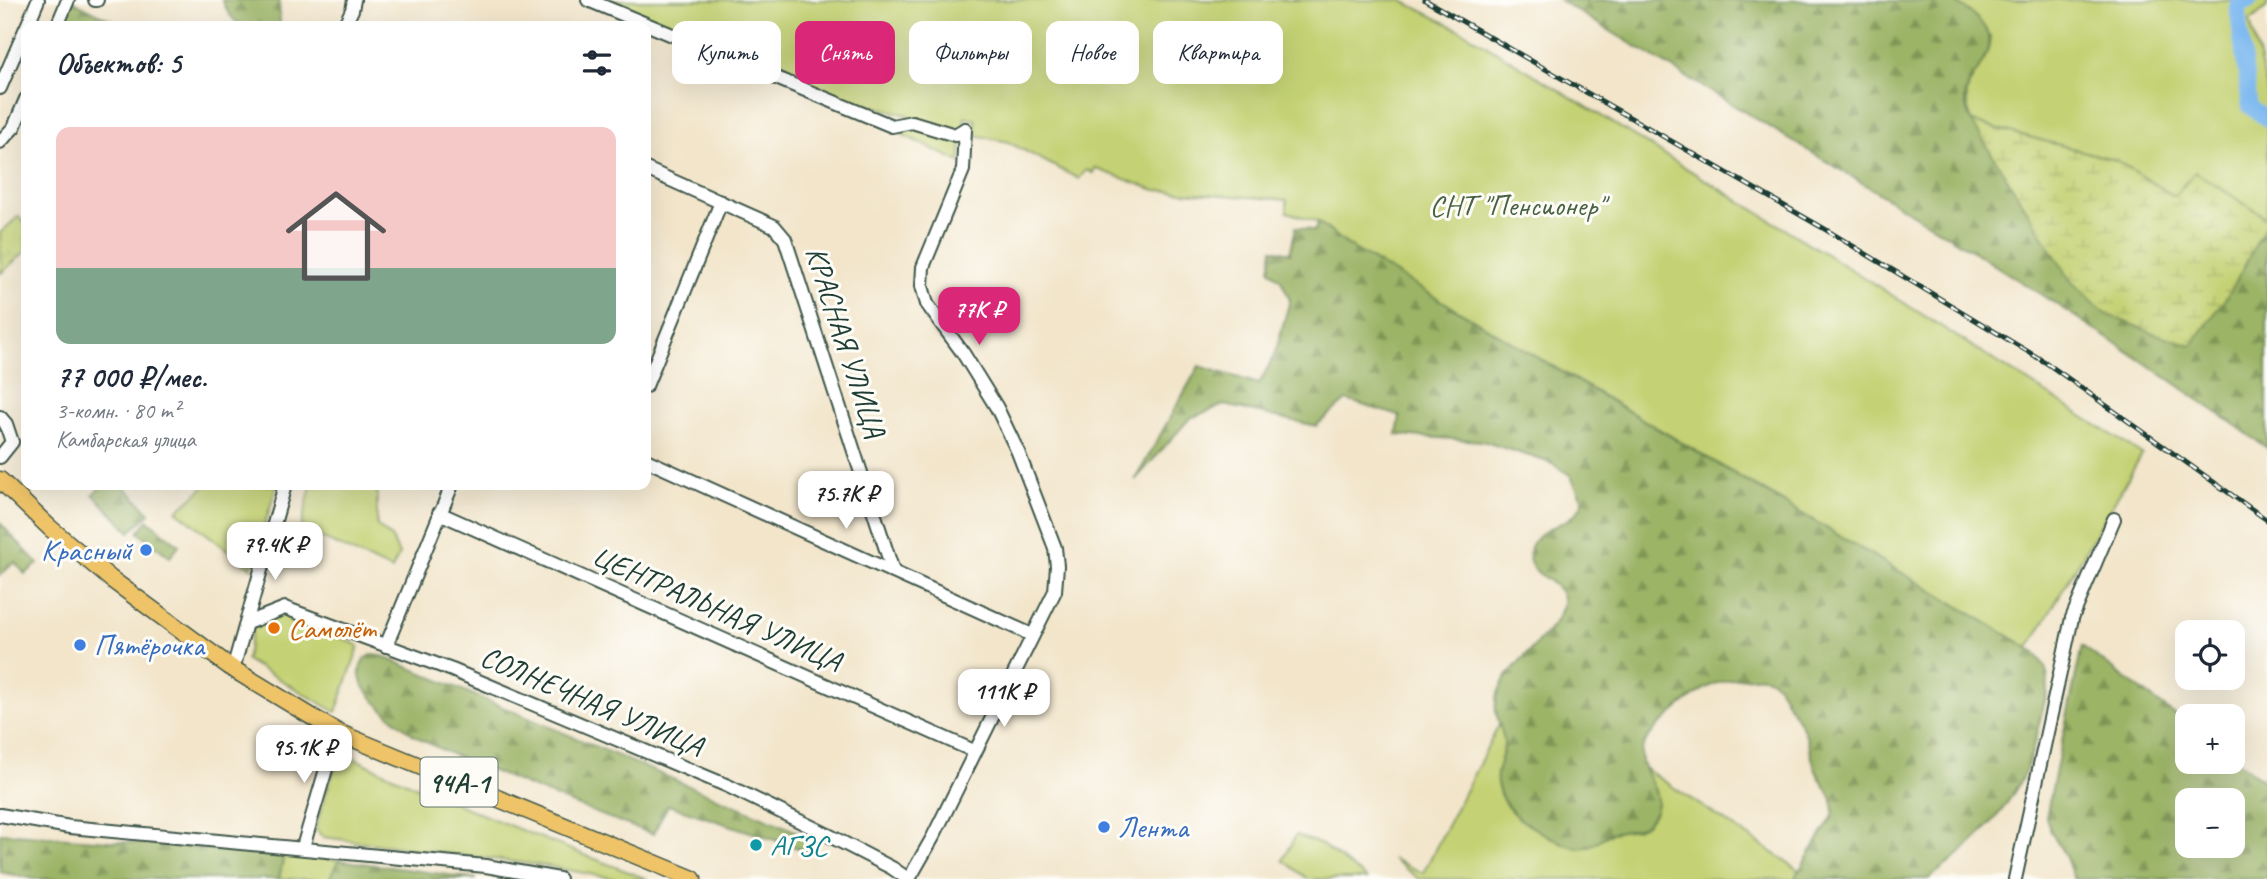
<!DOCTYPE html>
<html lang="ru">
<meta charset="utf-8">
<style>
:root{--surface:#fff;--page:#f6f6f7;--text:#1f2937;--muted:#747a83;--line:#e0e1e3;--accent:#db2777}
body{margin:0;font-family:Caveat,sans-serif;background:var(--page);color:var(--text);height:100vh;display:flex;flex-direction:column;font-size:26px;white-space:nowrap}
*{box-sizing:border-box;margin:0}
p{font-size:23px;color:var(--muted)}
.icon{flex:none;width:38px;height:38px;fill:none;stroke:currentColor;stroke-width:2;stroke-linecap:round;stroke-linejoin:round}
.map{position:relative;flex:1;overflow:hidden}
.sheet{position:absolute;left:21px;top:21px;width:630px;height:469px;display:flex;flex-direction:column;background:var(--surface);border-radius:14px;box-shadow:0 7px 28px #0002}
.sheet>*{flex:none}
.hud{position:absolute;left:672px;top:21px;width:665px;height:63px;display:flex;gap:14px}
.buttons{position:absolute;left:2175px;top:620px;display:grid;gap:14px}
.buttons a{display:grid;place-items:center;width:70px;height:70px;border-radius:14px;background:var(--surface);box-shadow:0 7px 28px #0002;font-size:35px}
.price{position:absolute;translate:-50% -60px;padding:0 16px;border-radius:14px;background:#fff;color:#222;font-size:23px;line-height:46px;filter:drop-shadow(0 2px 4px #0008)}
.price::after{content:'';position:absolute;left:50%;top:42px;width:21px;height:16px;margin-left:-10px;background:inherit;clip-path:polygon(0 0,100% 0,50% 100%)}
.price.active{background:var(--accent);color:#fff}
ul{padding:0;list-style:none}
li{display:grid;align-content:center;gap:14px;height:371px;padding:0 35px}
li+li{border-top:2px solid var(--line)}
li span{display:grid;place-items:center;height:217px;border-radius:14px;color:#555}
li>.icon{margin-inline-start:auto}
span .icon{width:126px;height:126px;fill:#fffc;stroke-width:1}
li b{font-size:30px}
h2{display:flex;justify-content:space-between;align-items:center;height:84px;padding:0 35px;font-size:30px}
.tag{padding:0 24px;border-radius:14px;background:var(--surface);box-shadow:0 7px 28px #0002;font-size:24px;line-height:63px}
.tag.active{background:var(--accent);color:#fff}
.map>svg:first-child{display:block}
</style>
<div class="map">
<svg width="2267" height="879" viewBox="0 0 2267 879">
<defs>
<pattern id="forest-firs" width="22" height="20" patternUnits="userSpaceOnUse" patternTransform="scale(1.75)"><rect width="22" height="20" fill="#9bb466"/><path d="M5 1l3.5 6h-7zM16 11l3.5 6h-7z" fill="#7e9455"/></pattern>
<pattern id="wetland-marsh" width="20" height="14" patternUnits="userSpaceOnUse" patternTransform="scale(1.75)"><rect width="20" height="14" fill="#c4d274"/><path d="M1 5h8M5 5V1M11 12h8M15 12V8" fill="none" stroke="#a8b565"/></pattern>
<pattern id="park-tufts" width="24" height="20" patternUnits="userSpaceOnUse" patternTransform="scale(1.75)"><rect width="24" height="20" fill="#c4d274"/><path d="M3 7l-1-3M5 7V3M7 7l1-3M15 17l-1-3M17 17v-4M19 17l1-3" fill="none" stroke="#a8b565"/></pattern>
</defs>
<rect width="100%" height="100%" fill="#fdfcf7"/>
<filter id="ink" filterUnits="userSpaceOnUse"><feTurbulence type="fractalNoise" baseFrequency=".0143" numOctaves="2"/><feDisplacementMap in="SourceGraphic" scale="14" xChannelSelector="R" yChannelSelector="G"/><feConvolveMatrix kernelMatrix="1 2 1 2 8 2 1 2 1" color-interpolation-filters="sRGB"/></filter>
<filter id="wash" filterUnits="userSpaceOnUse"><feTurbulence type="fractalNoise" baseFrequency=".00686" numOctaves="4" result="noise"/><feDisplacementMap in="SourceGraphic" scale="28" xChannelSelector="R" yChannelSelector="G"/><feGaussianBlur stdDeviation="1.57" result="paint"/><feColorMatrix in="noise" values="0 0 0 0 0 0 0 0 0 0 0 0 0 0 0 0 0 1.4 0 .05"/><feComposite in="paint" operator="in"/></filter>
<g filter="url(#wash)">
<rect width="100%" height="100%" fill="#f2e5ca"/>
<!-- green -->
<g fill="#c4d274" stroke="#728854" stroke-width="2">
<polygon points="614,0 1401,0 1468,34 1860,275 2142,454 2029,648 1349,246 1318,222 1287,212 1287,200 1155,190 1094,168 1093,173 1086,170 1079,179 1008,142 975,135 976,120 965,117 960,162 901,134 908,115 849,100 613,4"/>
<path d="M 1952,0 L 2267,0 L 2267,7 L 2250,21 L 2267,89 L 2267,218 L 2195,173 L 2174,196 L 2116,160 L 1972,122 C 1954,74 1988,76 1990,37 L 1972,14 Z"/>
<polygon points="206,485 277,485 251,568 177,511"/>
<polygon points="311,485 377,485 377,526 391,537 399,554 392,570 301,529"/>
<polygon points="291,613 359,646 336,712 246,660 254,622"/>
<polygon points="1519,686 1813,879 1419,879 1393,859 1423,873"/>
<path d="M 339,754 L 345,754 C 444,801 545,840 647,879 L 616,879 L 547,866 L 323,837 L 315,829 Z"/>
<polygon points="1296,835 1322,845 1367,879 1308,879 1283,860"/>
<polygon points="284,854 339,860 329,879 279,879"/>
</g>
<!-- forest -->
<g fill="url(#forest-firs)" stroke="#5d784d" stroke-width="2" fill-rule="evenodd">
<polygon points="71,0 115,22 112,26 59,26"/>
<path d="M 222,0 L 279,0 L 280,26 C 248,26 236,34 222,0 Z"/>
<path d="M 1559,0 L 1954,1 C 1984,21 2002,36 1977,71 C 1970,80 1965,89 1965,101 C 1966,108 1969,116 1972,122 L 2071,281 L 2091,292 L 2135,325 L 2192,344 L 2232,289 L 2267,223 L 2267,448 C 2041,284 1797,145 1559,0 Z"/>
<path d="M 1318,222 L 1349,246 L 2029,648 C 2055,669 2049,686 2041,715 C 2037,732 2033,751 2027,767 C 2008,813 1967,851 1928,879 L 1794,879 L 1833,816 C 1837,799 1824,787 1817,773 C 1813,764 1811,753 1808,743 C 1804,725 1798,720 1789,706 C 1783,697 1781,686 1772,680 C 1765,676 1759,676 1752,677 C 1715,678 1699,690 1673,713 C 1662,723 1647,735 1642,749 C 1635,773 1675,794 1647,823 C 1638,832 1624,829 1612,833 C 1601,837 1593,848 1580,848 C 1569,848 1559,841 1550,837 C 1527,825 1502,812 1497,783 C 1494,769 1505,756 1504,742 C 1502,723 1490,714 1499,691 C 1509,662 1562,630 1563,602 C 1565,578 1519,577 1531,547 C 1541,523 1576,527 1583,500 L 1570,475 L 1551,463 L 1482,441 L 1397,435 L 1400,416 L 1346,400 L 1316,426 L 1224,405 L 1190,418 L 1135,480 L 1199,366 L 1259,384 L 1275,354 L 1290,300 L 1281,280 L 1270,270 L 1273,249 L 1290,253 L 1296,227 L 1315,231 Z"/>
<polygon points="103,485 123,485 150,513 130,532 93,494"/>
<polygon points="148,520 179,545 170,557 138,532"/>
<polygon points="0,523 38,564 25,574 15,562 0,575"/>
<path d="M 2082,646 L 2187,724 L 2188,761 L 2233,761 L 2233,758 L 2267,783 L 2267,879 L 2074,879 L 2065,855 L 2051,832 L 2046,817 ZM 2188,800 L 2233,800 L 2233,845 L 2188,845 Z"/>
<path d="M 372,655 L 382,656 L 812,838 L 815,846 L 811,853 L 787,844 L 668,805 L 653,834 C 600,816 549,794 497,773 C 469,761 439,751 414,735 C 399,724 362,694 360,676 C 359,666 363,658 372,655 Z"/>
<polygon points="0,833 284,854 279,879 34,879 0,872"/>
<polygon points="339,860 477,879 329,879"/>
</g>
<!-- wetland -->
<polygon fill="url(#wetland-marsh)" stroke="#728854" stroke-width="2" points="1972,122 2116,160 2174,196 2195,172 2267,218 2267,223 2232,289 2192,345 2150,332 2104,313 2071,281"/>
<!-- park -->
<polygon fill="url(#park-tufts)" stroke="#728854" stroke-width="2" points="19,216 26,225 26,251 1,273 0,233"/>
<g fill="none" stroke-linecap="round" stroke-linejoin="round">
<!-- river -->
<polyline stroke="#7eb9f0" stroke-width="16" points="2250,0 2237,6 2250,107 2267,119"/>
</g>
</g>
<g filter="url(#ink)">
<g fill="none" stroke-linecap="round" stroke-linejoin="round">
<!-- minor casing -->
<g stroke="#3f564a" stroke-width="16">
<g id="minor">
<polyline points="95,0 97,0"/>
<polyline points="588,0 892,126 912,122 955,135 965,129"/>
<polyline points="27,26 38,0"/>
<polyline points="57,26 68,0"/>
<polyline points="344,26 352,10 354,0"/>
<polyline points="0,88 26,28"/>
<polyline points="0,142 14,127 26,99"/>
<polyline points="646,169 774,226 785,239 893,571"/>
<polyline points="646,386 721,202"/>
<polyline points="0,417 6,424 12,442 0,457"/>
<polyline points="646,460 1032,635"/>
<polyline points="439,513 974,751"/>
<polyline points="247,623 285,608 452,670 728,786 828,835 892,868 908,879"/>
<polyline points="386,646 452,485"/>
<polyline points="233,669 285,485"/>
<polyline points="0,815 70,827 486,866 559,879"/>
<polyline points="303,847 337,732"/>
<polyline points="909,879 933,837 1055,591 1057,566 1055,548 1018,452 997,408 963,353 927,304 922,286 923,267 963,170 965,129"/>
<polyline points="2015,879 2072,618 2114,519"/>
</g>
</g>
<!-- major casing -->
<g stroke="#3f564a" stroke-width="19">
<polyline id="major" points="0,480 50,528 111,579 233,669 337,732 693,879"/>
</g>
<!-- minor -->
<use href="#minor" stroke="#fff" stroke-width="12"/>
<!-- major -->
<use href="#major" stroke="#efc469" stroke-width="16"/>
<!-- rail casing -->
<g stroke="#1f3d34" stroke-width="5">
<polyline id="rail" points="1425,0 1823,228 2045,362 2267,520"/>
</g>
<!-- rail -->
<use href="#rail" stroke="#fdfcf7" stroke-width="2.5" stroke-dasharray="8" stroke-linecap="butt"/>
</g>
</g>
<!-- markers -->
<g fill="#3f7fe0" stroke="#fdfcf7" stroke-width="2.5">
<circle cx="146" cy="550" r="7"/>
<circle cx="80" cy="645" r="7"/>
<circle cx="1104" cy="827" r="7"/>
</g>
<circle fill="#e8710a" stroke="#fdfcf7" stroke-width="2.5" cx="274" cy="628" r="7"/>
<circle fill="#0f9aa8" stroke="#fdfcf7" stroke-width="2.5" cx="756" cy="845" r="7"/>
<g text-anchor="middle" stroke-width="6" stroke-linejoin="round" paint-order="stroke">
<!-- shield labels -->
<rect fill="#fdfcf7" stroke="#62766e" stroke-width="2" x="420.5" y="757.5" width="77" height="49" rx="5"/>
<g font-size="28" font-weight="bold" fill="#1f3d34">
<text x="459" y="792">94А-1</text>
</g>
<!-- park labels -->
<g font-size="30" fill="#486244" stroke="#fdfcf7">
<text x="1517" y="215">СНТ "Пенсионер"</text>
</g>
<!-- street labels -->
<g font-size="30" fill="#1f3d34" stroke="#fdfcf7">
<text transform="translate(846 342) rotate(72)" y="10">КРАСНАЯ УЛИЦА</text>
<text transform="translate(717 608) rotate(24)" y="10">ЦЕНТРАЛЬНАЯ УЛИЦА</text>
<text transform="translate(592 701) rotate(23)" y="10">СОЛНЕЧНАЯ УЛИЦА</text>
</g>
<!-- shop labels -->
<g font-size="30" fill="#366cbe" stroke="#fdfcf7" text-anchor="start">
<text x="132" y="560" text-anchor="end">Красный</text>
<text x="94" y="655">Пятёрочка</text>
<text x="1118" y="837">Лента</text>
</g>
<!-- food labels -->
<g font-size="30" fill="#c56008" stroke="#fdfcf7" text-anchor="start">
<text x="288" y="638">Самолёт</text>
</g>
<!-- culture labels -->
<g font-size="30" fill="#0d838f" stroke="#fdfcf7" text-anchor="start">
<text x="770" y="855">АГЗС</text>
</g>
</g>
</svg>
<div class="buttons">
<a><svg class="icon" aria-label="locate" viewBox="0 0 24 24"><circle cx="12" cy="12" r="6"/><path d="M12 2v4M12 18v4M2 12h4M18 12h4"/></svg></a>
<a>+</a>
<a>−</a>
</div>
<b class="price active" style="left:979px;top:347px">77K ₽</b>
<b class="price" style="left:846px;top:531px">75.7K ₽</b>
<b class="price" style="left:275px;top:582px">79.4K ₽</b>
<b class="price" style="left:1004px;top:729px">111K ₽</b>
<b class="price" style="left:304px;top:785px">95.1K ₽</b>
<div class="hud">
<a class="tag">Купить</a>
<a class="tag active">Снять</a>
<a class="tag">Фильтры</a>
<a class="tag">Новое</a>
<a class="tag">Квартира</a>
</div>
<section class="sheet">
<h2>Объектов: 5<svg class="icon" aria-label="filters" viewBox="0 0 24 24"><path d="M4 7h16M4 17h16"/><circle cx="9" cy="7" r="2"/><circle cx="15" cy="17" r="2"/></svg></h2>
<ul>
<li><span style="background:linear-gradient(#f6c9c9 65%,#7fa58c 0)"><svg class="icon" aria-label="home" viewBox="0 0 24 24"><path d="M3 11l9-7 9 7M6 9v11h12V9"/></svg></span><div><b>77 000 ₽/мес.</b><p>3-комн. · 80 m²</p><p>Камбарская улица</p></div></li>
</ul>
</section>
</div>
